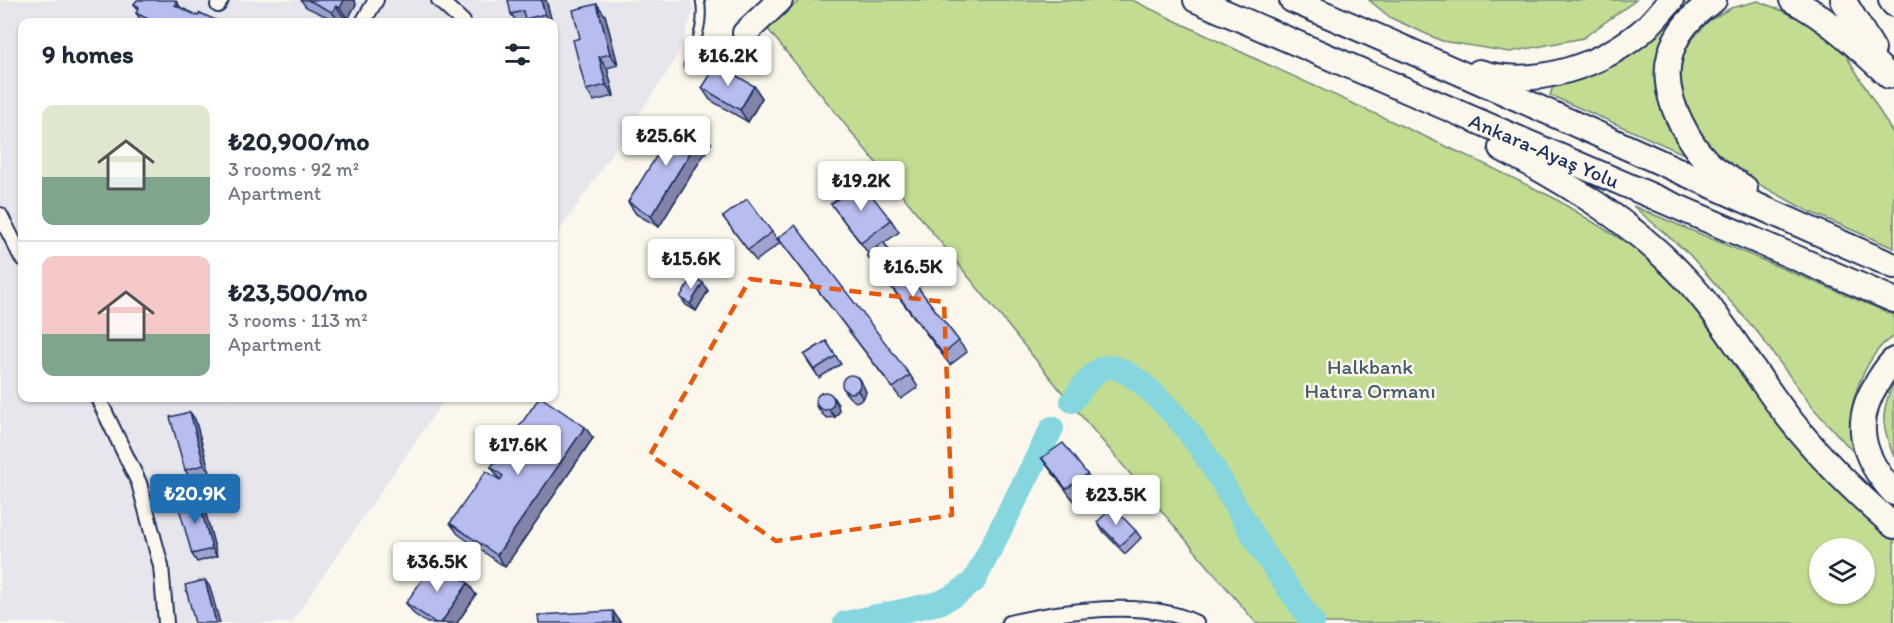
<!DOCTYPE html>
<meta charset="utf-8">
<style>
:root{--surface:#fff;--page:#f2f2f3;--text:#1f2937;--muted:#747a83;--line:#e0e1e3;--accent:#1f6fb2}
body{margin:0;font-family:Itim,sans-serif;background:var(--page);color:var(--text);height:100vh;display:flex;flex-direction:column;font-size:22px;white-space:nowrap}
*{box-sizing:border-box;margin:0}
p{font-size:20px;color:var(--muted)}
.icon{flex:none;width:33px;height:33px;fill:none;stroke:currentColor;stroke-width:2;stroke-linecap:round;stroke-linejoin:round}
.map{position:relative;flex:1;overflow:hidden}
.details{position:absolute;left:18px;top:18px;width:540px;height:384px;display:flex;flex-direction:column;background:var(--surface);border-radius:12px;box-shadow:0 2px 4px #0004}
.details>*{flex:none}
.fabs{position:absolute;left:1809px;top:538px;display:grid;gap:12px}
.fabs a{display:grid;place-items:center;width:66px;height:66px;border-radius:50%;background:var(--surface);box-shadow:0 2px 4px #0004;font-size:30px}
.price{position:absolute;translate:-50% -51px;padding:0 14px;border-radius:6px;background:#fff;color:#222;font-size:20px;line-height:39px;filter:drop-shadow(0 2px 3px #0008)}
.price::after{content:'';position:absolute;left:50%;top:36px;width:18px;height:14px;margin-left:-9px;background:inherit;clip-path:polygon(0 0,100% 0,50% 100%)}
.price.selected{background:var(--accent);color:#fff}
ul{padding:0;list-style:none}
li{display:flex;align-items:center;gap:18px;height:150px;padding:0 24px}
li+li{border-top:2px solid var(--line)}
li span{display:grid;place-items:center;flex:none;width:168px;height:120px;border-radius:12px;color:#555}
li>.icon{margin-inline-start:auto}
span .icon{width:72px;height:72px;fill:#fffc;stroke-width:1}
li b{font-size:26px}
h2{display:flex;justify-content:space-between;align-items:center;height:72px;padding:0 24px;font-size:26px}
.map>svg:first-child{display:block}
</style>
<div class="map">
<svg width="1894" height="623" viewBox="0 0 1894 623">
<rect width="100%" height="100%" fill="#fbf7ec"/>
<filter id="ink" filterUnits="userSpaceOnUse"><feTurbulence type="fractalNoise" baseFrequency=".0167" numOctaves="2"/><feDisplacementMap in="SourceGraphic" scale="12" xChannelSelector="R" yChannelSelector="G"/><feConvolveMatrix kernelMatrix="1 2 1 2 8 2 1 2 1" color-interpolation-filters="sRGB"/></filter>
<g filter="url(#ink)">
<!-- built -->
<polygon fill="#e7e6ed" points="0,0 690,0 694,10 675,61 554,239 554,22 22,22 22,398 445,398 291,623 0,623"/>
<!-- green -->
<g fill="#c2dc92" stroke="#6e8678" stroke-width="1.5" fill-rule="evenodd">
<path d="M 800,0 L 1132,0 L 1258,60 L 1476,160 L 1554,198 L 1640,251 L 1684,296 L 1747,378 L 1894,536 L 1894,623 L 1256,623 L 1078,412 L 767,28 ZM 1820,549 L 1864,549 L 1864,594 L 1820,594 Z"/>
<polygon points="1369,0 1636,0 1583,38 1510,52 1442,41 1391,18"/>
<polygon points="1678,0 1695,0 1686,7 1665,45 1691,157 1550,95 1554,83"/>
<polygon points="1758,1 1808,21 1846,55 1894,135 1894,248 1806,210 1731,169 1709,151 1682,99 1679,73 1685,48 1708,21 1731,8"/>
<path d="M 1633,206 L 1894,315 L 1894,337 C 1874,344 1851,393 1852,413 C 1852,429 1862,453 1868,468 L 1813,408 L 1759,334 L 1689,254 Z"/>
<path d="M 1894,381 L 1894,457 C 1881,424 1880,414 1894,381 Z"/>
</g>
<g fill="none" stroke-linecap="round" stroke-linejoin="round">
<!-- river -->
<g stroke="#85d6df" stroke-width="24">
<path d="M 1072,401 C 1080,391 1091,373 1103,368 C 1131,359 1185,426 1199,446 C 1224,482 1244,523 1268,559 C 1283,581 1298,602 1313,623"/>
<polyline points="845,623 939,603 957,594 974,581 1052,428"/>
</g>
<!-- lane casing -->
<g stroke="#1b2f5e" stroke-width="11">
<path id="lane" d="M 688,66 C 695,44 705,23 700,0"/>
</g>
<!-- street casing -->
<g stroke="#1b2f5e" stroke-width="18">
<g id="street">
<polyline points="439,0 463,22"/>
<polyline points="218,5 221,0"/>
<polyline points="363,22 376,0"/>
<polyline points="0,215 22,258"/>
<polyline points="98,398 139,483 161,566 166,623"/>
<path d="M 1009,623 C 1060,611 1147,598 1196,623"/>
</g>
</g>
<!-- highway casing -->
<g stroke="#1b2f5e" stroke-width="28">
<g id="highway">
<polyline points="1196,0 1894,300"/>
<path d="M 1292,0 C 1494,85 1693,179 1894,266"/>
<path d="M 1714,0 C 1667,31 1655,73 1681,123 C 1687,135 1694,148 1704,158 C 1715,171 1731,179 1745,188"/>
<path d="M 1792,0 C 1829,19 1859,48 1889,76"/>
<polyline points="1843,0 1873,49"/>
<polyline points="1891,0 1894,4"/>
<polyline points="745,33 780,0"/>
<path d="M 1479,72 C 1535,89 1604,65 1647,27 C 1655,19 1663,9 1671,0"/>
<path d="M 1501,148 C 1566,182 1632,222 1683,276 C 1725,320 1754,375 1792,422 C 1822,460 1857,494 1894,526"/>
<path d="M 1894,360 C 1887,366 1882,375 1877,383 C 1851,424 1863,459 1894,493"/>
</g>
</g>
<!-- lane -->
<use href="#lane" stroke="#fbf7ec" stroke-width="7"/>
<!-- street -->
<use href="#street" stroke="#fbf7ec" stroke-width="14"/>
<!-- highway -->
<use href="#highway" stroke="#fbf7ec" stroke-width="24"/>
</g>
<!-- wall -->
<g fill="#9ea3ce" stroke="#1b2f5e" stroke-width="1.5">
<polygon points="301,0 354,0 356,4 348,19 344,17 341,22 338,22 306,7"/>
<polygon points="546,0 552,22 517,22 511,14"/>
<polygon points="134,4 182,8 198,16 220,22 142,22 136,13 138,9"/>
<polygon points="605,15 618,65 607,68 614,96 594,101 586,90 580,38"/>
<polygon points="754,86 762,98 748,122 710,100 702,88"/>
<polygon points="703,132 711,143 659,227 636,214 628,202"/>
<polygon points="831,204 891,220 899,232 884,243 967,352 950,365 875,266 867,255 868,253"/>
<polygon points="723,217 772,232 780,243 756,261"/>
<polygon points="778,238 910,375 918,387 901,399"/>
<polygon points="703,283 708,291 696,311 686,305 680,297"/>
<polygon points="826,341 841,364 819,378 804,355"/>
<polygon points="858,378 863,385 866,392 863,399 856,402 850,398 844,391"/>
<polygon points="833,397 838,405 839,412 835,417 827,418 822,414 816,406"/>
<polygon points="195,419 210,473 190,478 185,470"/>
<polygon points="593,438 505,567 458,534 450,523 500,480 491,467"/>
<polygon points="1042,459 1087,474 1095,485 1074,501"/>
<polygon points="197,495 203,503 217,556 197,562 192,554"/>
<polygon points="1097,522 1136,531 1141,538 1125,554 1102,530"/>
<polygon points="476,595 457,623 427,623 414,614 406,603"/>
</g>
<!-- shaded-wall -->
<g fill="#8184a7" stroke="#1b2f5e" stroke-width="1.5">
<polygon points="344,0 354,0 356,4 348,19 340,8"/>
<polygon points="541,0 546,0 552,22 551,22 545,14"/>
<polygon points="176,1 184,12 175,5"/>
<polygon points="597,4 605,15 618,65 610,54"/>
<polygon points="336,6 344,17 341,22 339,22 332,12"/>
<polygon points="599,57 607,68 614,96 606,85"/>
<polygon points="754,86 762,98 748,122 740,110"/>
<polygon points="703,132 711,143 659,227 651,216"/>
<polygon points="703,283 708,291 696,311 690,304"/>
<polygon points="858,378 863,385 866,392 863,399 858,391"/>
<polygon points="833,397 838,405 839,412 835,417 829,410"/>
<polygon points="190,412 195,419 210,473 204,465"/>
<polygon points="585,427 593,438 505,567 497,555"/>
<polygon points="197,495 203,503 217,556 212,549"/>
<polygon points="205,580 210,587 220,623 216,623"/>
<polygon points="468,583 476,595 457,623 441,623"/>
<polygon points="613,611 621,623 614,623"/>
</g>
<!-- building -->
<g fill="#b8bdef" stroke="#1b2f5e" stroke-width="1.5">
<polygon points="137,0 174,0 176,1 175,5 187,11 198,16 200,13 220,22 154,22 136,13 139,7 134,4"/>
<polygon points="308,0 344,0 340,8 336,6 332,12"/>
<polygon points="508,0 541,0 545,14 525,19 523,11 511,14"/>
<polygon points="597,4 610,54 599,57 606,85 586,90 573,40 580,38 573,10"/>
<polygon points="717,64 754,86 740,110 702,88"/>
<polygon points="680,118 703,132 651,216 628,202"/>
<polygon points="861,182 891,220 861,243 831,204"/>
<polygon points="747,199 772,232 748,250 723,217"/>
<polygon points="795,225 910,375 893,388 778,238"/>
<polygon points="883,242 959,341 943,354 867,255"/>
<polygon points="693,277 703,283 690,304 680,297"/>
<polygon points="826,341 836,356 814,370 804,355"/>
<circle cx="851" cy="384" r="9"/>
<circle cx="825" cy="401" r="9"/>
<polygon points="539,398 542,398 585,427 497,555 450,523 486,471 500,480 503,476 491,467"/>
<polygon points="190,412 204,465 185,470 170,417"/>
<polygon points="1063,443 1087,474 1066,489 1042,458"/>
<polygon points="197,495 212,549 192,554 177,501"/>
<polygon points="1113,507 1136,531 1120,546 1097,522"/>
<polygon points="435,561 468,583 441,623 436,623 406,603"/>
<polygon points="205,580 216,623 195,623 185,585"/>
<polygon points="613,611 614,623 539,623 538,615"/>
</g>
</g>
<!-- marked area -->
<path fill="none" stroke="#e8590c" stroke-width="4.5" stroke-dasharray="12 8" stroke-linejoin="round" d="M 750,279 L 944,302 L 952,515 L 776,541 L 650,455 Z"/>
<g text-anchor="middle" stroke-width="5" stroke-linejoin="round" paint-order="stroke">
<!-- street labels -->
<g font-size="21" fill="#1b2f5e" stroke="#fbf7ec">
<text transform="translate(1544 151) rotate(23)" y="7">Ankara-Ayaş Yolu</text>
</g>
<!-- park labels -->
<g font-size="21" fill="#455a6b" stroke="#fbf7ec">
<text x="1370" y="374">Halkbank<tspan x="1370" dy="24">Hatıra Ormanı</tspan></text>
</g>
</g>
</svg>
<div class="fabs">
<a><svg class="icon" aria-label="layers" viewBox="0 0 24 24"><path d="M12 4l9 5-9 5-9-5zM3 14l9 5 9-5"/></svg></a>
</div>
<b class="price" style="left:728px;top:87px">₺16.2K</b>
<b class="price" style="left:666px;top:167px">₺25.6K</b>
<b class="price" style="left:861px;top:212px">₺19.2K</b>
<b class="price" style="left:691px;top:290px">₺15.6K</b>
<b class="price" style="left:913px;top:298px">₺16.5K</b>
<b class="price" style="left:518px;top:476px">₺17.6K</b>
<b class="price selected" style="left:195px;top:525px">₺20.9K</b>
<b class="price" style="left:1116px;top:526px">₺23.5K</b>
<b class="price" style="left:437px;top:593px">₺36.5K</b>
<section class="details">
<h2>9 homes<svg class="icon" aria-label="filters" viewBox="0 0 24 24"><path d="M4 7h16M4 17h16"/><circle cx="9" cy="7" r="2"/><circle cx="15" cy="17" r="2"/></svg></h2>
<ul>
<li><span style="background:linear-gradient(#dfe7d0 60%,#7fa58c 0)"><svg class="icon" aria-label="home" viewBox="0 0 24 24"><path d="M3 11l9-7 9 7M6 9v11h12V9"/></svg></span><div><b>₺20,900/mo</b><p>3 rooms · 92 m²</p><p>Apartment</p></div></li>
<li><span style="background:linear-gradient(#f6c9c9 65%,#7fa58c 0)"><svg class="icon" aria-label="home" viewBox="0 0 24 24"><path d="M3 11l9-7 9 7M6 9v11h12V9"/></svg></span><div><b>₺23,500/mo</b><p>3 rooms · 113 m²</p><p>Apartment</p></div></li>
</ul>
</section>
</div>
